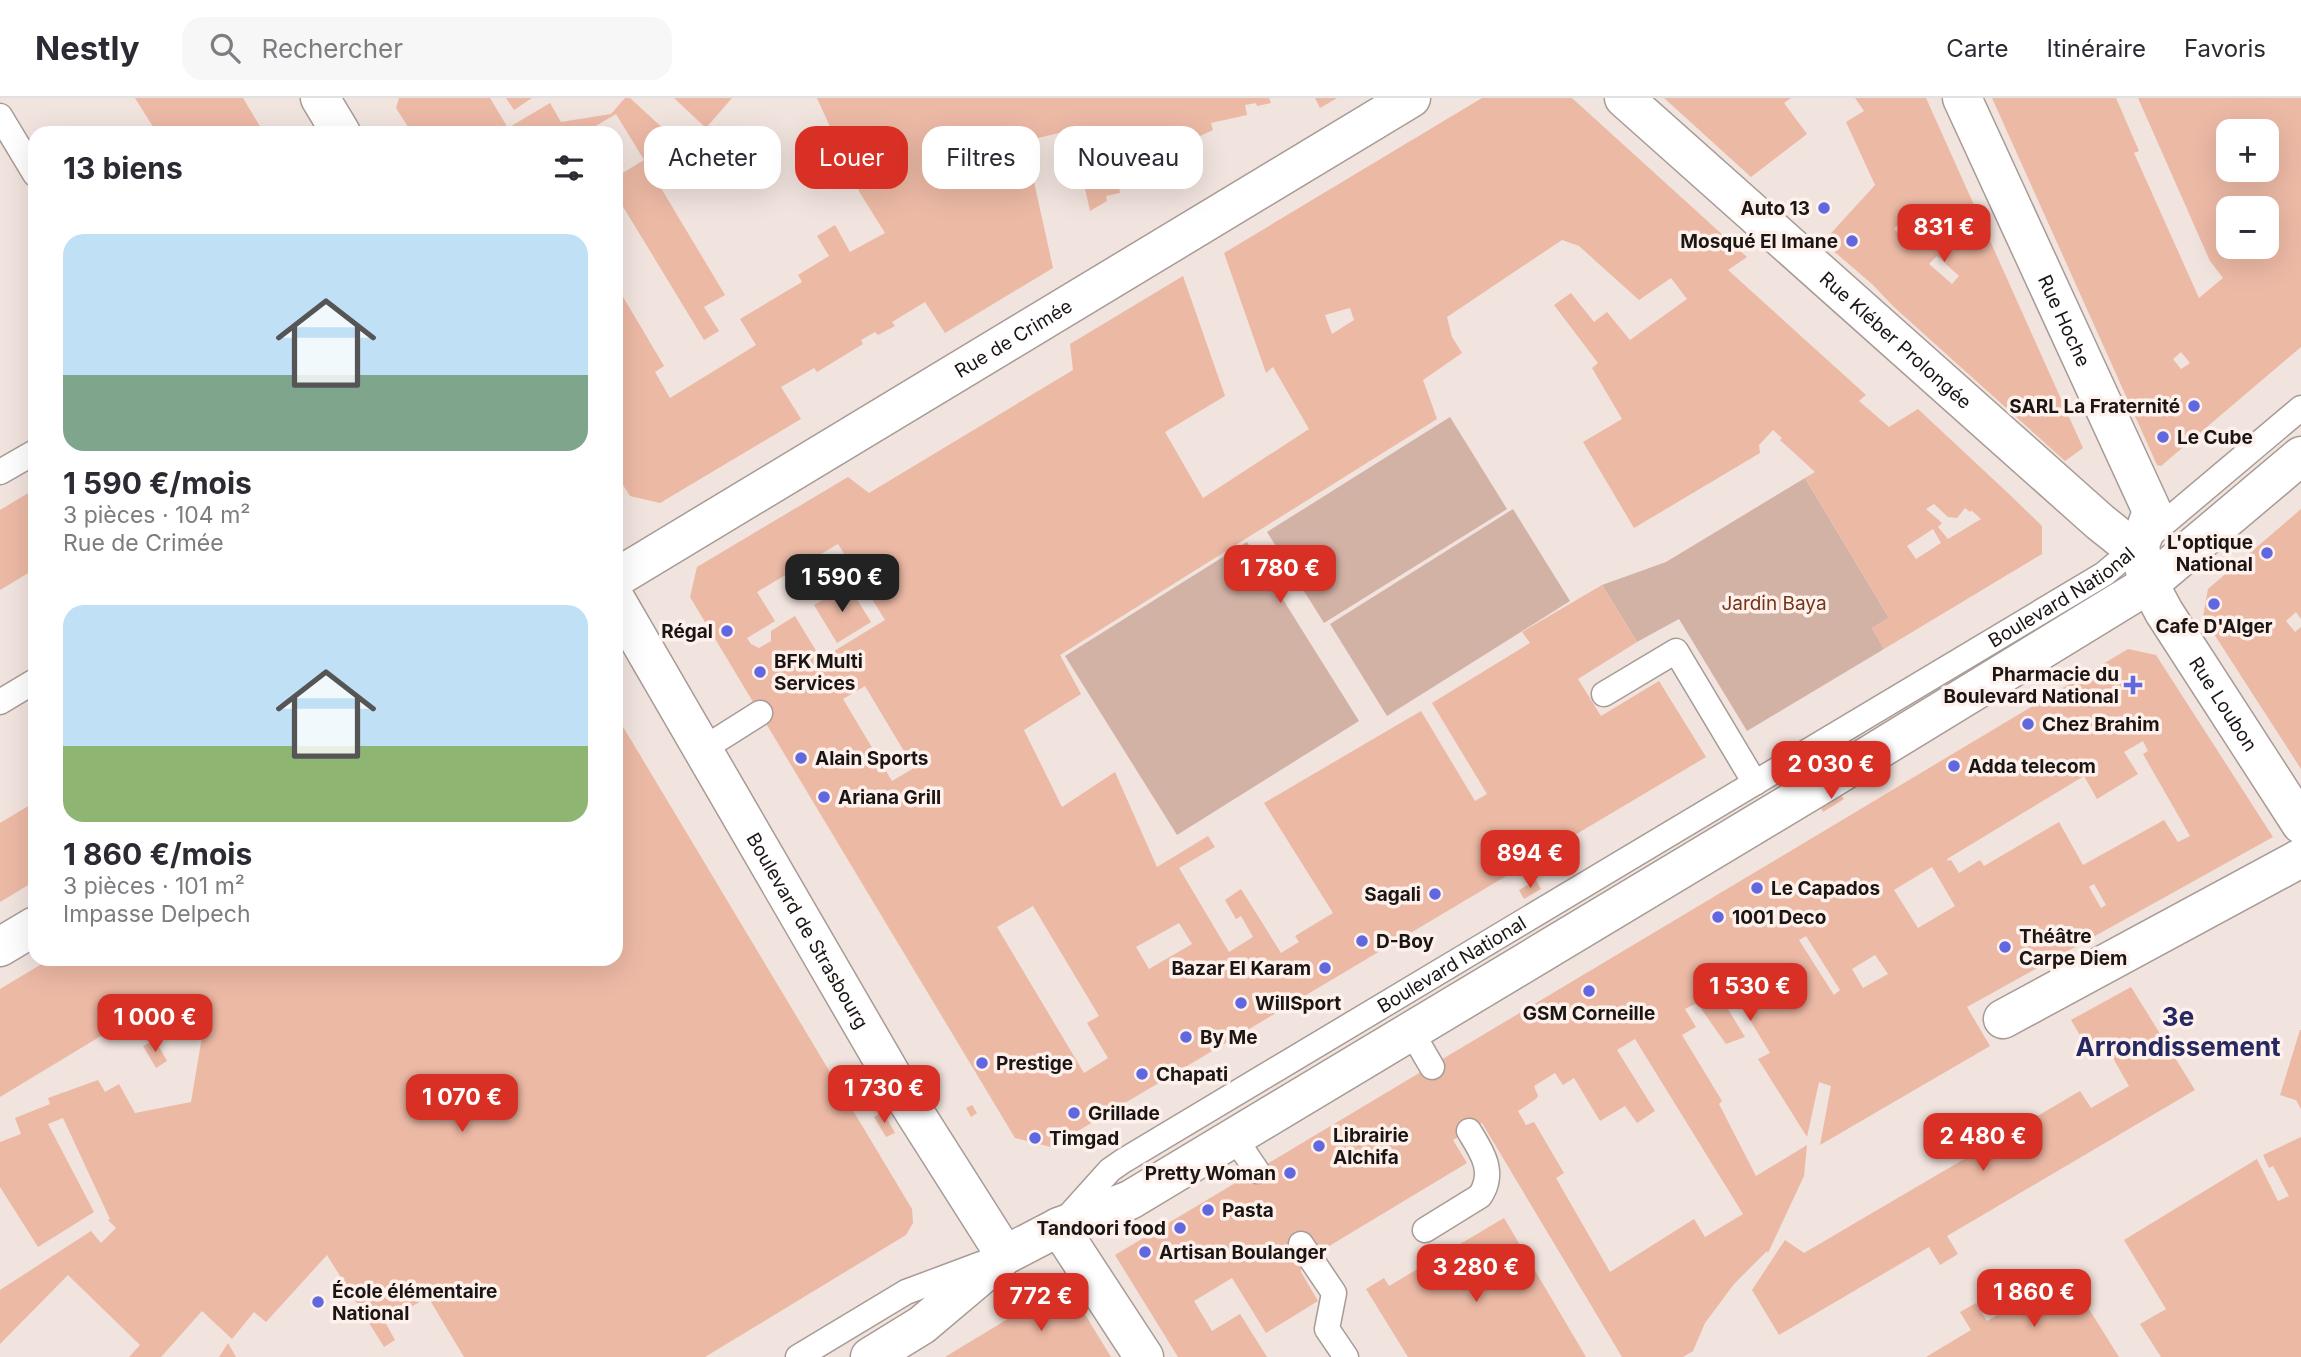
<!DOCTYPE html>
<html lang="fr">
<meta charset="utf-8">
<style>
:root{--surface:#fff;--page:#f7f7f7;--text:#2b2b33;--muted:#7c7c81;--line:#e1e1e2;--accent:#d93025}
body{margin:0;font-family:Inter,sans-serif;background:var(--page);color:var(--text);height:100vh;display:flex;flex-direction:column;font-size:26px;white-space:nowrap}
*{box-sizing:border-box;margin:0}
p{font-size:23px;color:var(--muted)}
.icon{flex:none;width:38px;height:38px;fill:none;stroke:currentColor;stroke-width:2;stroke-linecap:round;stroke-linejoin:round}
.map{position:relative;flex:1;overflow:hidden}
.panel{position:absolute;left:28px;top:28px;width:595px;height:840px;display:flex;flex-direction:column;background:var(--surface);border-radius:21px;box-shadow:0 7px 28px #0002}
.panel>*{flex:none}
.hud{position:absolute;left:644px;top:28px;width:665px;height:63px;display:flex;gap:14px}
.buttons{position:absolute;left:2216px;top:21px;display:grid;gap:14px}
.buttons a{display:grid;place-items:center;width:63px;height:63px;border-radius:14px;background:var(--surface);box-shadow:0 7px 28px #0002;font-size:35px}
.price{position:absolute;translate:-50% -60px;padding:0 16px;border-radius:14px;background:var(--accent);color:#fff;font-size:23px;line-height:46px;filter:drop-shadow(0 2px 4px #0008)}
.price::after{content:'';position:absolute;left:50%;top:42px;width:21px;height:16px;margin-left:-10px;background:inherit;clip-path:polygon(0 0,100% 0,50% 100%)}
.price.active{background:#222;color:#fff}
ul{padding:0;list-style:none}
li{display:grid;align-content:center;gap:14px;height:371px;padding:0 35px}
li span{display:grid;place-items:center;height:217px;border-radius:21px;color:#555}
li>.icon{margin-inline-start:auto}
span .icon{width:126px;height:126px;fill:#fffc;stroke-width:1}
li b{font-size:30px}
h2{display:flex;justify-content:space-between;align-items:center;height:84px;padding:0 35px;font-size:30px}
.pill{padding:0 24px;border-radius:21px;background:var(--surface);box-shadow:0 7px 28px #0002;font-size:24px;line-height:63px}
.pill.active{background:var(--accent);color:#fff}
header{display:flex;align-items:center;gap:42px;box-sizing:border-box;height:98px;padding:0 35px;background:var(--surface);border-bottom:2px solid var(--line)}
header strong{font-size:33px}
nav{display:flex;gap:38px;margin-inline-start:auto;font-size:24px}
.search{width:490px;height:63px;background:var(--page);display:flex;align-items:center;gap:18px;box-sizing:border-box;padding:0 24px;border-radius:21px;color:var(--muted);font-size:26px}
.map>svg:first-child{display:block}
</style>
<header>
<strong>Nestly</strong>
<div class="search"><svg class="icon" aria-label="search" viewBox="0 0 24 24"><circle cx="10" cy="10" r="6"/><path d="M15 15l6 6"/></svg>Rechercher</div>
<nav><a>Carte</a><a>Itinéraire</a><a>Favoris</a></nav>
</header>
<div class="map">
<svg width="2301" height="1259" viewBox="0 0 2301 1259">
<rect width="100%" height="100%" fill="#f1e3dd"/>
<!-- green -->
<g fill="#d3b2a6">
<polygon points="1450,319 1507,411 1324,525 1267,434"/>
<polygon points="1805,380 1889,520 1872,530 1884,551 1747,633 1679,521 1637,544 1602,487 1666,464"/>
<polygon points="1513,411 1570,503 1387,618 1330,526"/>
<polygon points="1247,444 1359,623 1177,737 1065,558"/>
</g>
<!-- building -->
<g fill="#ecb9a5" fill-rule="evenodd">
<polygon points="135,0 243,0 264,35 157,35"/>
<polygon points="399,0 490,0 508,30 550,5 561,24 611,16 625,0 630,0 666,33 657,39 674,68 655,80 725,197 704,209 719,233 704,242 616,97 616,79 644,62 616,16 584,35 412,35 396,10"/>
<polygon points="506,0 532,0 514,12"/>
<polygon points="674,0 732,0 706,30"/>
<polygon points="817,0 1269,0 1271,5 1257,8 1256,5 1245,7 1247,17 1211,25 1213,32 1198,39 1173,46 1176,53 1160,64 1124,85 1124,79 1118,81 1120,95 1106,98 1107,103 1090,113 1072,32 1025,43 1053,170 945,235 925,204 892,224 895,228 878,237 875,234 861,242 863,246 817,274 814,270 781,289 801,321 660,405 630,398 616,376 616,187 664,268 655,274 670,300 756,247 740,221 802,184 798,177 829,158 817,138 835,127 850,154 885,135 860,95"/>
<polygon points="1315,0 1337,0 1320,10"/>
<path d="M 1482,0 L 1572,0 L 1747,159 L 1728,172 L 1866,297 L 1859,303 L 1889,329 L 1918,311 L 2009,396 L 2042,428 L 2042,456 L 1884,551 L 1872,530 L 1889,520 L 1805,380 L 1815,374 L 1780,342 L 1782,340 L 1773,332 L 1759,347 L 1760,355 L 1634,430 L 1583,344 L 1622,321 L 1592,270 L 1598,265 L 1554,207 L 1571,195 L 1594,224 L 1607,214 L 1630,242 L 1687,201 L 1671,180 L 1639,202 L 1579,148 L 1562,142 L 1447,219 L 1452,239 L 1462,255 L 1423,282 L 1437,321 L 1060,557 L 1081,596 L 1024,632 L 1062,709 L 1115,674 L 1157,769 L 1208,738 L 1215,749 L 1179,770 L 1229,854 L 1253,839 L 1241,818 L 1236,821 L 1225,802 L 1241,791 L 1281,855 L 1299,844 L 1295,838 L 1333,815 L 1264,705 L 1421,613 L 1475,703 L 1487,696 L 1432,605 L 1530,545 L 1522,534 L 1602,487 L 1637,544 L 1578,581 L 1601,618 L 1659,583 L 1706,659 L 1051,1049 L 1015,1040 L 690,499 L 697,469 L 848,379 L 869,395 L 1073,272 L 1070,246 L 1183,178 L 1225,298 L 1165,334 L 1203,400 L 1309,331 L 1273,269 L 1266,275 L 1224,155 ZM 1350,210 L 1354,222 L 1332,236 L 1325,217 ZM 1934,406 L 1948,419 L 1957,420 L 1965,410 L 1970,414 L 1971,412 L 1981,421 L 1948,441 L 1938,429 L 1942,425 L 1926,411 ZM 1933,431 L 1941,445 L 1916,461 L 1907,448 ZM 838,446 L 885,522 L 821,561 L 795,518 L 771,533 L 771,543 L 759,550 L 751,546 L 747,540 L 775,523 L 757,494 ZM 865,588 L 914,670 L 892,683 L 843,601 ZM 1033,808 L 1099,918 L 1087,925 L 1108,960 L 1084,975 L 997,829 ZM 1179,825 L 1192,846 L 1149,871 L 1136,849 Z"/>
<polygon points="1664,0 1791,0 1784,5 1807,36 1751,79"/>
<path d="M 1855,0 L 1926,0 L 2083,350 L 2065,363 L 1894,209 L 1872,186 L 1823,144 L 1875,87 L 1846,24 L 1864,13 ZM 1906,117 L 1931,138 L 1917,152 L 1894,131 ZM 1937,158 L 1959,178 L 1952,186 L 1929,166 Z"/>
<path d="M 1992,0 L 2116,0 L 2139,53 L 2134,55 L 2199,200 L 2223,180 L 2210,163 L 2138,0 L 2301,0 L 2301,249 L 2161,368 L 2157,367 ZM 2228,33 L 2266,33 L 2266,72 L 2228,72 ZM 2228,110 L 2266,110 L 2266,149 L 2228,149 ZM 2181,254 L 2190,265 L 2181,271 L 2173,261 Z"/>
<polygon points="35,391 35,471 0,492 0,412"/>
<polygon points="2301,411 2301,521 2296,514 2286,523 2295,534 2301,529 2301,671 2203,519 2208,491"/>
<polygon points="848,487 871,524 837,545 814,507"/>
<path d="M 2128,551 L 2156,557 L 2273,739 L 1967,909 L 1990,948 L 1820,1047 L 1831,988 L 1819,984 L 1807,1039 L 1758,961 L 1770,955 L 1734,896 L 1723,903 L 1745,939 L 1726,946 L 1697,905 L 1685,911 L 1696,929 L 1682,937 L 1722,1003 L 1719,1006 L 1756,1078 L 1807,1047 L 1804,1078 L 1768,1155 L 1767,1153 L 1734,1186 L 1705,1225 L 1693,1253 L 1683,1259 L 1622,1259 L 1482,1025 L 1453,1042 L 1467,1065 L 1301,1165 L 1301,1174 L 1318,1203 L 1266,1235 L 1232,1180 L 1194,1203 L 1212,1233 L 1240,1216 L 1267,1259 L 1178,1259 L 1115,1157 ZM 2143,643 L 2148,653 L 2143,656 L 2190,738 L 2178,744 L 2164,722 L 2083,767 L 2059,724 L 1984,768 L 1980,762 L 1959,775 L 1951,762 L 1948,763 L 1947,761 L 2084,678 L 2097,701 L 2138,676 L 2124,654 ZM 1932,769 L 1955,808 L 1918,830 L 1894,792 ZM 2094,786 L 2106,807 L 2101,810 L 2089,789 ZM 1806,838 L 1840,892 L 1834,897 L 1799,842 ZM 1875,857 L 1888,876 L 1863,890 L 1852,871 ZM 1635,941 L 1743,1116 L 1705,1139 L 1694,1121 L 1610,1174 L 1556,1080 L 1564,1075 L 1534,1024 L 1526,1027 L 1518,1013 L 1536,1001 L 1538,998 L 1534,988 L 1555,975 L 1563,987 L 1574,980 L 1600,1023 L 1625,1008 L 1637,1025 L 1655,1013 L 1617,952 Z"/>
<polygon points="616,617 912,1111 913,1125 906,1137 705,1259 464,1259 428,1199 385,1224 395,1242 384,1249 327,1157 266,1224 254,1214 232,1241 202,1213 161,1259 129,1259 140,1247 68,1177 0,1246 0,1192 91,1133 101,1145 116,1130 108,1122 110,1121 63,1020 48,1026 94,1114 38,1149 0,1089 0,1044 21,1036 15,1020 50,1006 48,1000 98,982 105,994 119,986 135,1015 191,1004 203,933 182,896 131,927 129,921 0,999 0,891 50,861 616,861"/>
<polygon points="1838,693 1844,701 1823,714 1818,705"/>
<polygon points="35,704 35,783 0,804 0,725"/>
<polygon points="1536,782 1541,791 1524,801 1519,792"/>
<polygon points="2131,889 2195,992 1947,1138 1958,1156 1940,1167 1929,1149 1779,1237 1752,1192 1785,1142 1804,1155 2080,993 2091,1010 2129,988 2106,948 2091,956 2071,922"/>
<polygon points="2300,932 2301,932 2301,1011 2296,1002 2280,997"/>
<polygon points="155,942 167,963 156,970 143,948"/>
<polygon points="972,1007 977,1015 971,1019 966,1010"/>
<polygon points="883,1014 895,1035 886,1039 874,1019"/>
<polygon points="2301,1039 2301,1259 2161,1259 2140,1226 2166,1211 2124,1142 2257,1061 2278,1103 2289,1098 2273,1068 2269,1070 2263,1057"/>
<polygon points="1504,1120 1586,1259 1408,1259 1366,1191 1384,1180 1389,1188"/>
<polygon points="2067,1176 2119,1259 1926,1259 1971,1232 1960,1214 1976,1205 1987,1223"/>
<polygon points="1067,1187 1111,1259 945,1259 1011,1219"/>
<polygon points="228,1245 236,1259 219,1259"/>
</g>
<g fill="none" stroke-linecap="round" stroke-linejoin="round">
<!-- service casing -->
<g stroke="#a89b96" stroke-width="27">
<g id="service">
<polyline points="0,18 35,76"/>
<polyline points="0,374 35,354"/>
<polyline points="1604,596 1676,553 1755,685"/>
<polyline points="0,604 35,583"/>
<polyline points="703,651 760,615"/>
<polyline points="1411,933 1432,969"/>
<polyline points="1234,1039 1257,1073"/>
<path id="s1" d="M 1065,1122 L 1110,1072 L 1123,1063 L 2104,476 L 2301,310"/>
<path d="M 1425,1132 L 1480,1098 C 1496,1074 1482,1054 1469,1033"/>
<polyline points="1301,1146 1334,1195 1327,1231 1346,1259"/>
<polyline points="798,1259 906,1194 981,1166"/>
</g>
</g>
<!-- minor casing -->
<g stroke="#a89b96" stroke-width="41">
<g id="minor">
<polyline points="320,0 341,35"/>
<polyline points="2149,486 2301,358"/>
<path id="s2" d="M 616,502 L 899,990 L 1005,1157"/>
<polyline points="2003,921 2301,760"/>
<polyline points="1059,1129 1144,1259"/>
</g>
</g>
<!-- tertiary casing -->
<g stroke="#a89b96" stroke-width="41">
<g id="tertiary">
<path id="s3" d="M 1624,0 L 2100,424 L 2120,440 L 2140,447"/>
<path id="s4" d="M 1962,0 L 2152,413 L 2140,447 L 2142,462 L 2149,486 L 2164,514 L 2301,726"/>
<path id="s5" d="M 616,480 L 1411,0"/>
<polyline points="0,849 35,828"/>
<polyline points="870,1259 922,1227 1005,1157 1059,1129 1130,1102 1819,688 2149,486"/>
</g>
</g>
<!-- service -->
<use href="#service" stroke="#fff" stroke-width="24"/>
<!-- minor -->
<use href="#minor" stroke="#fff" stroke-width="38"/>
<!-- tertiary -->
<use href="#tertiary" stroke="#fff" stroke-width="38"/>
</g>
<!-- markers -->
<g fill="#6067df" stroke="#fef0eb" stroke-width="2.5">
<circle cx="1824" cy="110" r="7"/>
<circle cx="1852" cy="143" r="7"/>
<circle cx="2194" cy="308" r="7"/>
<circle cx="2163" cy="339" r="7"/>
<circle cx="2267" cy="455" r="7"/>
<circle cx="2214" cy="506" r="7"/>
<circle cx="727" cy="533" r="7"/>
<circle cx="760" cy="574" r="7"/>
<path d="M2129.5 576.5h7v7h7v7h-7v7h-7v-7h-7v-7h7z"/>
<circle cx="2028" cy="626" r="7"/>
<circle cx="801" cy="660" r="7"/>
<circle cx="1954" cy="668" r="7"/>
<circle cx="824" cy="699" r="7"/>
<circle cx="1757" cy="790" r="7"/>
<circle cx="1435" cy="796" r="7"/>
<circle cx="1718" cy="819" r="7"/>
<circle cx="1362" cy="843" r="7"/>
<circle cx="2005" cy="849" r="7"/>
<circle cx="1325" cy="870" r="7"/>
<circle cx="1589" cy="893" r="7"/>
<circle cx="1241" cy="905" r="7"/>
<circle cx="1186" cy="939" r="7"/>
<circle cx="982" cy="965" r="7"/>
<circle cx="1142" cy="976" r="7"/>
<circle cx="1074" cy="1015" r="7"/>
<circle cx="1035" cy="1040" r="7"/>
<circle cx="1319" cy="1048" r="7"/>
<circle cx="1290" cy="1075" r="7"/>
<circle cx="1208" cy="1112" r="7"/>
<circle cx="1180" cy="1130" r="7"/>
<circle cx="1145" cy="1154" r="7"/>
<circle cx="318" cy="1204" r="7"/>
</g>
<g text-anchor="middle" stroke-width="7" stroke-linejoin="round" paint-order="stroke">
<!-- poi labels -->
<g font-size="19" font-weight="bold" fill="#1b1614" stroke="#fef0eb" text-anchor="start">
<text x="1810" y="117" text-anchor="end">Auto 13</text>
<text x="1838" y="150" text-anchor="end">Mosqué El Imane</text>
<text x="2180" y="315" text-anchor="end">SARL La Fraternité</text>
<text x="2177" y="346">Le Cube</text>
<text x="2253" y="451" text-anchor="end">L'optique<tspan x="2253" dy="22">National</tspan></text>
<text x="2214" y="535" text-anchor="middle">Cafe D'Alger</text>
<text x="713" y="540" text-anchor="end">Régal</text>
<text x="774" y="570">BFK Multi<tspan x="774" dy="22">Services</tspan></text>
<text x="2119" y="583" text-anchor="end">Pharmacie du<tspan x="2119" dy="22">Boulevard National</tspan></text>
<text x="2042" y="633">Chez Brahim</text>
<text x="815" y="667">Alain Sports</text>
<text x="1968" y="675">Adda telecom</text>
<text x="838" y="706">Ariana Grill</text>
<text x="1771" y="797">Le Capados</text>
<text x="1421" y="803" text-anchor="end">Sagali</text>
<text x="1732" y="826">1001 Deco</text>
<text x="2019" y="845">Théâtre<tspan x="2019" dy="22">Carpe Diem</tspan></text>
<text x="1376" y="850">D-Boy</text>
<text x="1311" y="877" text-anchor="end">Bazar El Karam</text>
<text x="1255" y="912">WillSport</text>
<text x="1589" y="922" text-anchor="middle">GSM Corneille</text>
<text x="1200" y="946">By Me</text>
<text x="996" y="972">Prestige</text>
<text x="1156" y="983">Chapati</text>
<text x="1088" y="1022">Grillade</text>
<text x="1333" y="1044">Librairie<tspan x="1333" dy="22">Alchifa</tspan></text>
<text x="1049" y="1047">Timgad</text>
<text x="1276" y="1082" text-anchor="end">Pretty Woman</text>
<text x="1222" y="1119">Pasta</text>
<text x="1166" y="1137" text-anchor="end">Tandoori food</text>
<text x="1159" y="1161">Artisan Boulanger</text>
<text x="332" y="1200">École élémentaire<tspan x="332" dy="22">National</tspan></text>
</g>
<!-- street labels -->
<g font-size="19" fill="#1b1614" stroke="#fef0eb">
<text dy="7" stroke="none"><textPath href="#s4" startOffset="245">Rue Hoche</textPath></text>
<text dy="7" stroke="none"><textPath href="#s5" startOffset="464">Rue de Crimée</textPath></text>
<text dy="7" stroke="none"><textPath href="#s3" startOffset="364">Rue Kléber Prolongée</textPath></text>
<text dy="7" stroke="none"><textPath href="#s1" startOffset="1178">Boulevard National</textPath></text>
<text dy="7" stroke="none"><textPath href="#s4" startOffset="672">Rue Loubon</textPath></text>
<text dy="7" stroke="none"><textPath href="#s2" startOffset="382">Boulevard de Strasbourg</textPath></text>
<text dy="7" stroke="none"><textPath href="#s1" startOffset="466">Boulevard National</textPath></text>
</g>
<!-- park labels -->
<g font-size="19" fill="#73351a" stroke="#fef0eb">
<text x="1774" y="512">Jardin Baya</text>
</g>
<!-- district labels -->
<g font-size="26" font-weight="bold" fill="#252861" stroke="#fef0eb">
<text x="2178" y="928">3e<tspan x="2178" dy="30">Arrondissement</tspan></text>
</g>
</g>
</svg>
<div class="buttons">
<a>+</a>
<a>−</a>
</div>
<b class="price" style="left:1944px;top:166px">831 €</b>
<b class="price" style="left:1280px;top:507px">1 780 €</b>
<b class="price active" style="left:842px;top:516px">1 590 €</b>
<b class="price" style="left:1831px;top:703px">2 030 €</b>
<b class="price" style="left:1530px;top:792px">894 €</b>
<b class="price" style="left:1750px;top:925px">1 530 €</b>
<b class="price" style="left:155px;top:956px">1 000 €</b>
<b class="price" style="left:884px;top:1027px">1 730 €</b>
<b class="price" style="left:462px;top:1036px">1 070 €</b>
<b class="price" style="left:1983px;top:1075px">2 480 €</b>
<b class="price" style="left:1476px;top:1206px">3 280 €</b>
<b class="price" style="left:2034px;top:1231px">1 860 €</b>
<b class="price" style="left:1041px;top:1235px">772 €</b>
<div class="hud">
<a class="pill">Acheter</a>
<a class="pill active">Louer</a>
<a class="pill">Filtres</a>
<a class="pill">Nouveau</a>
</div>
<section class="panel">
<h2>13 biens<svg class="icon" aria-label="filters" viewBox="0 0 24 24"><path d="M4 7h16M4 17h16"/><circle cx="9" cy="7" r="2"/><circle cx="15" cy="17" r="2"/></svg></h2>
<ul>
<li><span style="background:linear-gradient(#bfe0f5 65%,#7fa58c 0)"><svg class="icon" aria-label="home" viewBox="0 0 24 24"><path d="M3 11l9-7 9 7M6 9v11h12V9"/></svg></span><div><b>1 590 €/mois</b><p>3 pièces · 104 m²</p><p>Rue de Crimée</p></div></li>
<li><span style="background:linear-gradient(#bfe0f5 65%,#8fb573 0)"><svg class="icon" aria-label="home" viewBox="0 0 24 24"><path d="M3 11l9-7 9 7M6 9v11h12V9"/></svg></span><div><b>1 860 €/mois</b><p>3 pièces · 101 m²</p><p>Impasse Delpech</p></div></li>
</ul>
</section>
</div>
